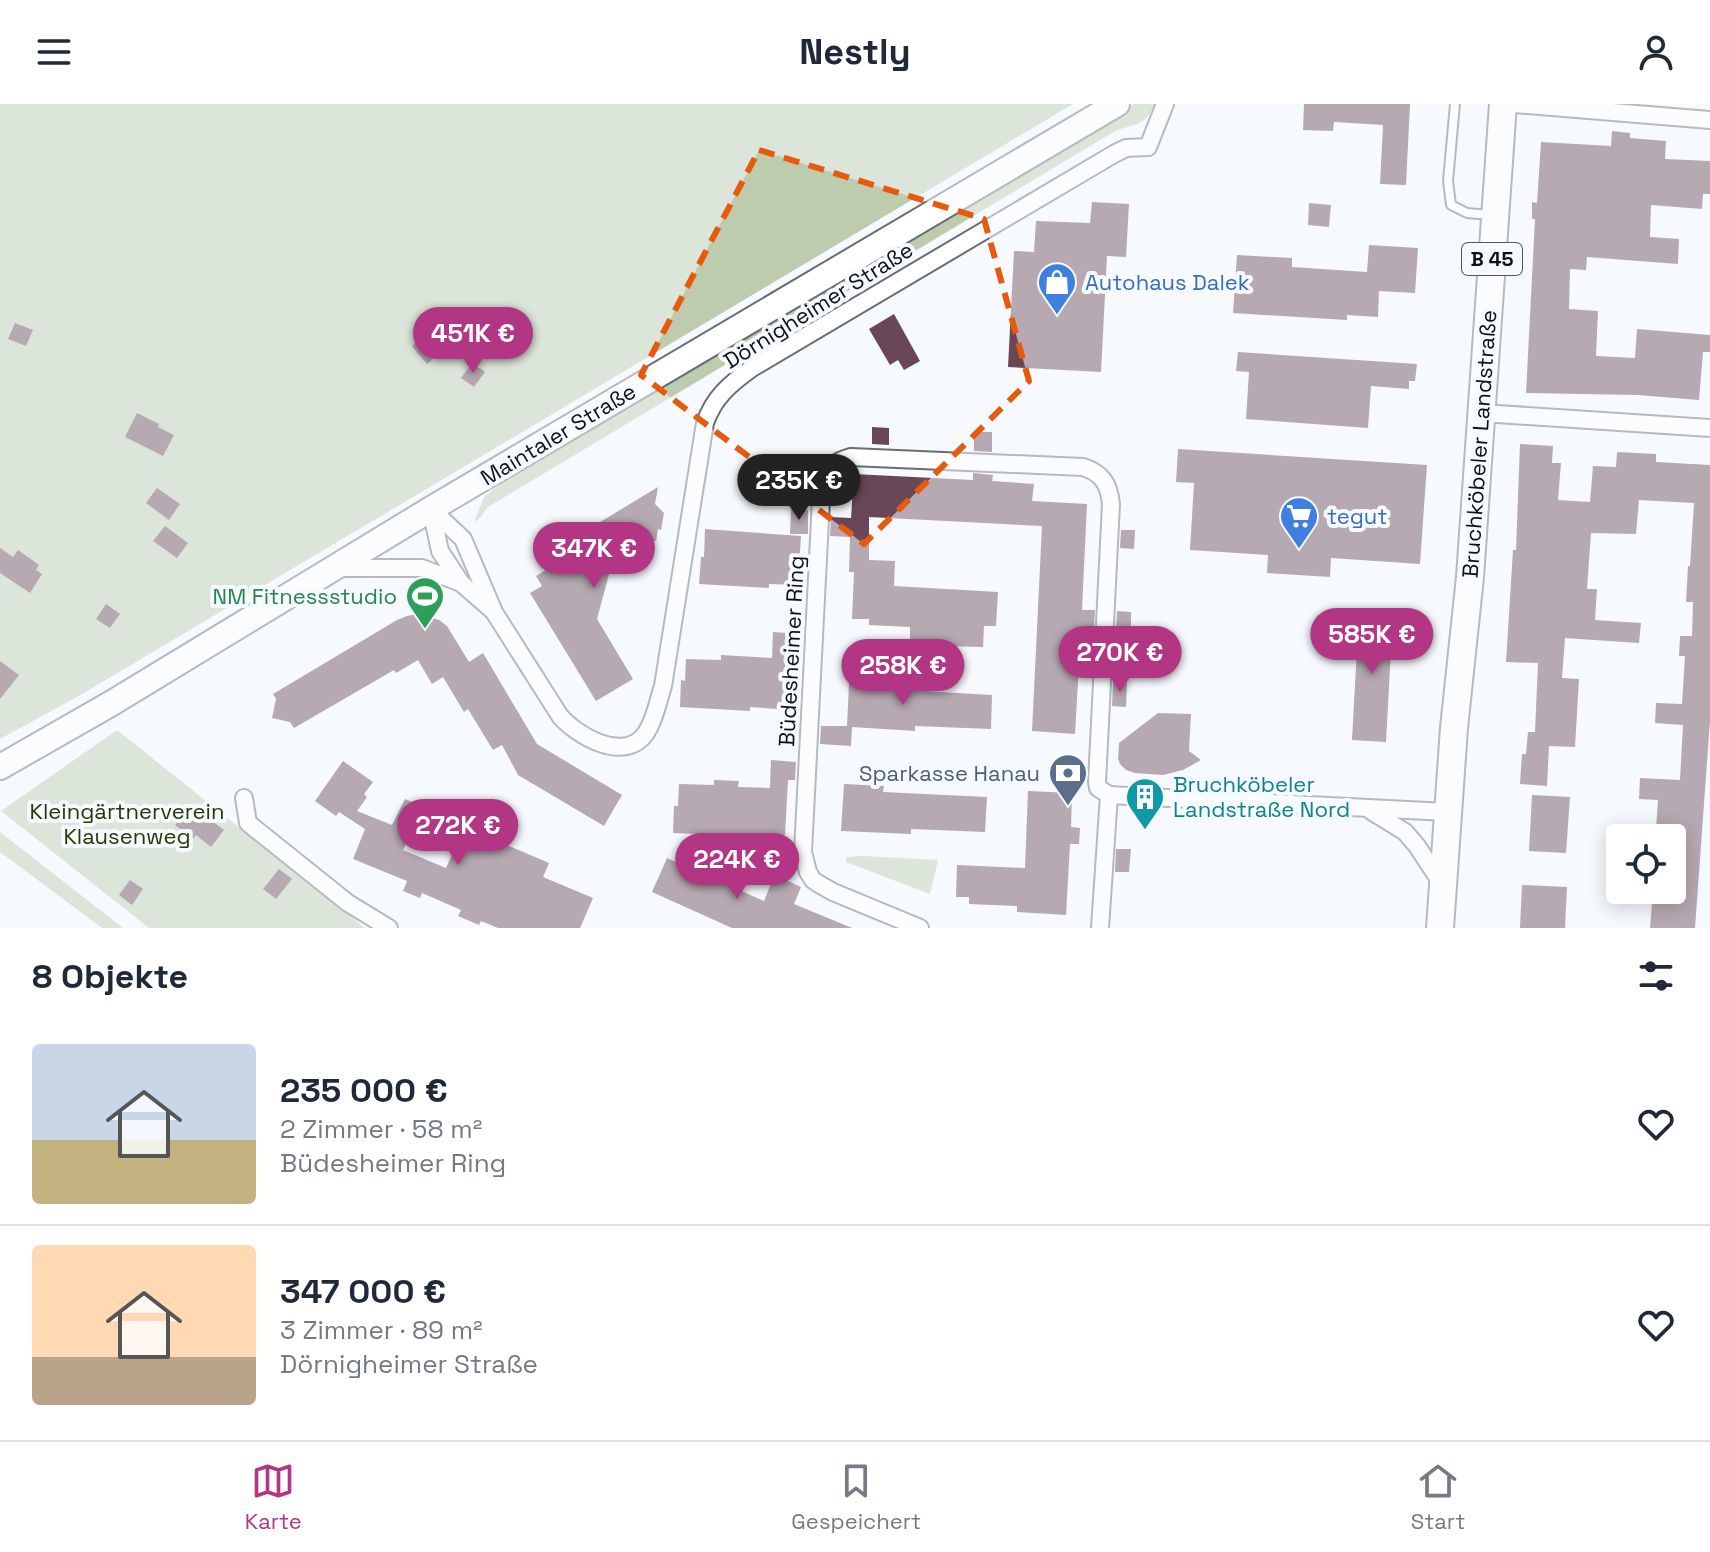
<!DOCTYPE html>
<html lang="de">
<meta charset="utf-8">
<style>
:root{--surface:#fff;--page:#f2f2f3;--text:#1f2937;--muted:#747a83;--line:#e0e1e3;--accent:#b33684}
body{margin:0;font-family:"Space Grotesk",sans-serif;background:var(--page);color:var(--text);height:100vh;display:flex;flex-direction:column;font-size:30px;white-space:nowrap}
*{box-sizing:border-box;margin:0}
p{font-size:26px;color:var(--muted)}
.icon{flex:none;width:44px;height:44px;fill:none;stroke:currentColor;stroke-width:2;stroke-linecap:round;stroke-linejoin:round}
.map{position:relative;height:824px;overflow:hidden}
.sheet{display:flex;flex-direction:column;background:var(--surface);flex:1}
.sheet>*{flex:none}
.buttons{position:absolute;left:1606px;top:720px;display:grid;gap:16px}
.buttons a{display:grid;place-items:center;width:80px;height:80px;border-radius:8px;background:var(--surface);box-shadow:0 4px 20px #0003;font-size:40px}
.price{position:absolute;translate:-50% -68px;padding:0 18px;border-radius:28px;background:var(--accent);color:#fff;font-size:26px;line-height:52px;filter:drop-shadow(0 2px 4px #0008)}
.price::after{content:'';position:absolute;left:50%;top:48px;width:24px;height:18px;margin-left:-12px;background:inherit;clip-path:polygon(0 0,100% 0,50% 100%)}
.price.selected{background:#222;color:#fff}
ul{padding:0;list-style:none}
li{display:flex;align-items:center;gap:24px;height:200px;padding:0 32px}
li+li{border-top:2px solid var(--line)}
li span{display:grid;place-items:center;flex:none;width:224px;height:160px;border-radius:8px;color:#555}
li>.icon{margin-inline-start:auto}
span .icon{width:96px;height:96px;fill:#fffc;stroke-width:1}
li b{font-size:34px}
h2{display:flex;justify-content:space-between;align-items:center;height:96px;padding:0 32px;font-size:34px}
header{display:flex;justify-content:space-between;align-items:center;height:104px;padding:0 32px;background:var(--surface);font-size:36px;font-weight:800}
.tabs{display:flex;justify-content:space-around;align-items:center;height:112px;border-top:2px solid var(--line);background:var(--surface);font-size:22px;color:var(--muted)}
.tabs a{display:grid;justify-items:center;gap:4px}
.tabs .selected{color:var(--accent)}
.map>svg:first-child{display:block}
</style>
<header><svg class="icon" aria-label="menu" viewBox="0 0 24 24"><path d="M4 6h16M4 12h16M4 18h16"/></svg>Nestly<svg class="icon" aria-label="person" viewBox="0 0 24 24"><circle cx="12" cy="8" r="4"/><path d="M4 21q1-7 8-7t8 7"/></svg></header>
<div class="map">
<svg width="1710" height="824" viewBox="0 0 1710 824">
<rect width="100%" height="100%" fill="#f6f9fe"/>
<!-- green -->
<g fill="#bdccad">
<polygon points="0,0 1073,0 77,593 0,635"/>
<path d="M 1134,0 L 1155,0 C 1147,20 1137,20 1117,26 L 488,403 L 480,414 L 474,418 L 484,393 L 502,379 Z"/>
<polygon points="117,626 365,824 149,824 1,707"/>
<polygon points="0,728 123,824 102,824 0,748"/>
<polygon points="863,752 938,756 930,790 846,758 846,753"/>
</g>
<!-- building -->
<g fill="#694757">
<polygon points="1304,0 1410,0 1406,81 1380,80 1383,21 1334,18 1333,27 1303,26"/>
<polygon points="1612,27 1630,29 1630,34 1666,37 1665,55 1710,57 1710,90 1703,90 1702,105 1651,101 1650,133 1679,135 1678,160 1587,153 1586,166 1570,165 1569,205 1598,207 1596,252 1635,254 1637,225 1710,231 1710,248 1703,248 1699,296 1638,291 1526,289 1535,115 1532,115 1532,98 1537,99 1541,38 1611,42"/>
<polygon points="1092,98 1129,100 1126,153 1107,152 1101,268 1008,263 1014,147 1034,148 1036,117 1090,119"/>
<polygon points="1309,99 1331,101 1329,123 1308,121"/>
<polygon points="1369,141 1418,144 1415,189 1379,187 1378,213 1347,211 1347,216 1233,209 1237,151 1292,154 1292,163 1367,168"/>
<polygon points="457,203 474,219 427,260 412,242 432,224 434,227"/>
<polygon points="894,210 920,257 904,266 898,256 890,261 869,225"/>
<polygon points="15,219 33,226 26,242 8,235"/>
<polygon points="1238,248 1417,260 1415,277 1409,277 1409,285 1371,282 1368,324 1246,315 1249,268 1236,267"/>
<polygon points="472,259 485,268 474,283 461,274"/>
<polygon points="137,309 159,320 158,323 174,331 163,352 125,333"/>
<polygon points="872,323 889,324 889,341 872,340"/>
<polygon points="974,328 992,328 992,348 974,347"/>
<polygon points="1520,340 1553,342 1552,359 1561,359 1558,396 1590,398 1593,362 1616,363 1617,348 1656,350 1656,358 1710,361 1710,617 1695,824 1650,824 1653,786 1672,786 1674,726 1656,725 1658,696 1639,695 1640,674 1680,676 1683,621 1655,619 1656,599 1682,600 1685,552 1679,552 1680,532 1692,532 1693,498 1686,498 1688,462 1690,462 1694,399 1639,396 1636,430 1591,429 1587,485 1597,485 1595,516 1641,519 1639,539 1565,534 1562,574 1579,575 1575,643 1549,642 1547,682 1520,680 1522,650 1526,650 1528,628 1535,628 1538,559 1506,558 1513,446 1516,446"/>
<polygon points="1178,345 1427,361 1420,460 1331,454 1330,473 1267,469 1268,451 1190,446 1194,379 1176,378"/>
<polygon points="973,369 993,371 992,377 1034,380 1032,397 1087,400 1082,506 1095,506 1094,523 1081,525 1075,630 1032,627 1042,422 869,413 869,456 895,457 894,482 998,488 996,522 984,522 983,543 942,542 942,541 910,540 910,523 869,521 869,515 852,515 854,468 849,468 850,433 830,432 831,413 851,414 854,370 973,376"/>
<polygon points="658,383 655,400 664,409 661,426 658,425 656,437 651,436 650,449 638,448 611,463 597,515 633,575 596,597 530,489 542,482 536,472 546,466 539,455"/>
<polygon points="157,384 180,400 169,416 146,399"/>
<polygon points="791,405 808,406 808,430 790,430"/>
<polygon points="165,422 188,439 177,454 153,437"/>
<polygon points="705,425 801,432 798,481 769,480 769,484 699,480 701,453 704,453"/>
<polygon points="1121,426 1135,426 1134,445 1120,444"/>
<polygon points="0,444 13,453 18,446 39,461 36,466 42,470 30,489 0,469"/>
<polygon points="106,500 120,510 110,524 96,515"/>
<polygon points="1117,507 1131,508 1131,525 1116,525"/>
<polygon points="1359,507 1393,509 1386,638 1352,636"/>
<polygon points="417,510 439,516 447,522 469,558 483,549 537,640 622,691 604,722 518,671 502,641 493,646 468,605 464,608 443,573 432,580 418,556 396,569 394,566 294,624 290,618 272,614 276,595 273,590 397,516 407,512"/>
<polygon points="773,528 801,530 800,549 794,548 791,606 750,603 750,607 680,603 681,576 685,577 686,555 721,556 721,551 772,554"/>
<polygon points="0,557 19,571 0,595"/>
<polygon points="850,558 890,560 889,585 992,591 991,625 915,622 915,627 852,623 851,642 820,640 821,622 847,622"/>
<polygon points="1113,578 1127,579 1126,603 1112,602"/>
<polygon points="1158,609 1191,610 1189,647 1201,656 1183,666 1163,671 1135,669 1126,666 1120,660 1118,655 1119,639"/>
<polygon points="771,656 796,658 795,676 788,676 785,731 743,729 743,732 673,729 674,702 678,702 679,680 714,681 714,676 739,677 738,683 770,684"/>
<polygon points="343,657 373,678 364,690 367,693 357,707 392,721 405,695 424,703 403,746 446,764 465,723 506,742 507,741 549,759 543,773 593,794 580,824 498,824 481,817 479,821 458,812 461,806 422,789 420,794 403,787 407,777 353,755 365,725 339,708 336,712 315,697"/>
<polygon points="844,680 884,682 883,688 987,693 985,728 911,725 911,730 841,727"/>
<polygon points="1028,687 1072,689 1071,723 1080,724 1079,740 1070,740 1066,811 1017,808 1017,802 969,800 969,793 956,793 957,761 1025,764"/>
<polygon points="1532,691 1570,693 1566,749 1529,747"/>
<polygon points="185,707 193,713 196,709 208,714 224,726 211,743 196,731 193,735 175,721"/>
<polygon points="1116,745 1131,745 1129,768 1115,768"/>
<polygon points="667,754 764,797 772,777 777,779 779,774 790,778 801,783 794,800 852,824 732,824 652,788"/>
<polygon points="279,765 292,775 276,795 263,785"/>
<polygon points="130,776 143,785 132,801 119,791"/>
<polygon points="1522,781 1567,783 1565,824 1520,824"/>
</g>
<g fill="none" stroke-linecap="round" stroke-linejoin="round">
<!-- lane casing -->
<g stroke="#686d74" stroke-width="12">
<polyline id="lane" points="1455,0 1448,77 1451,101 1467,109 1490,111"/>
</g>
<!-- street casing -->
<g stroke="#686d74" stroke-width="20">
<g id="street">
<polyline points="1514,0 1710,16"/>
<polyline points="1482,309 1710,324"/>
<path d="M 431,405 L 463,435 L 494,508 L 560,612 C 577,632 625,660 646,629 C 655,616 658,597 663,582 L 705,319 C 714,293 730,280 752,264 L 1114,50 L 1126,44 L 1148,43 L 1165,0"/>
<polyline points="431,405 440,447 461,479 492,506"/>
<polyline points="337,464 422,464 461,479"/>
<polyline points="1109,691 1447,708"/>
<polyline points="244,694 248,719 348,799 389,824"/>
<polyline points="1371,707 1405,728 1417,742 1442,780"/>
<path d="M 920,824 L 833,788 L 819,780 L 813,776 L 808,768 L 803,748 L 822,376 C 829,363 836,357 851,353 L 1083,363 C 1102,369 1109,380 1111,400 L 1097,678 L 1098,684 L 1109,691 L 1100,824"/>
</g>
</g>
<!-- secondary casing -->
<g stroke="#686d74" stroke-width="28">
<polyline id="secondary" points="0,663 112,599 431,405 1117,0"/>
</g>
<!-- primary casing -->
<g stroke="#686d74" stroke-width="30">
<polyline id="primary" points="1440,824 1454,624 1470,473 1503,0"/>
</g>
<!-- lane -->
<use href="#lane" stroke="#fff" stroke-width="8"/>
<!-- street -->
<use href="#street" stroke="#fff" stroke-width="16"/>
<!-- secondary -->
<use href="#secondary" stroke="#fff" stroke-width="24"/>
<!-- primary -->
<use href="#primary" stroke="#fff" stroke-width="26"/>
</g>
<!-- marked area -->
<path d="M0 0H1710V824H0ZM 759,46 L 984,115 L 1029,277 L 864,440 L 641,271 Z" fill="#f6f9fe" fill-opacity=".55" fill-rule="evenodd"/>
<path fill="none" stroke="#e8590c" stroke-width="6" stroke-dasharray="16 10" stroke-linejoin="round" d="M 759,46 L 984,115 L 1029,277 L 864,440 L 641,271 Z"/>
<!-- icons -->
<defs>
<g id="shop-pin" transform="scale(2)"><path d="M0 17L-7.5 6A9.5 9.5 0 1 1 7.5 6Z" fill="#3f7fe0" stroke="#f6f9fe"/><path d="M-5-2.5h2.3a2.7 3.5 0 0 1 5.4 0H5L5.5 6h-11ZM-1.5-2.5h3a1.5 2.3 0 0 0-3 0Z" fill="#fff"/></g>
<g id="supermarket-pin" transform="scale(2)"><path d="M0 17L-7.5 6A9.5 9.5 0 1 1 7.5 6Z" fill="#3f7fe0" stroke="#f6f9fe"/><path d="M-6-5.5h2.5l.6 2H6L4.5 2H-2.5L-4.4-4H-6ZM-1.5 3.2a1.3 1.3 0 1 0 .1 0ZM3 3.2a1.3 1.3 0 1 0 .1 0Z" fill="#fff"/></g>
<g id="stadium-pin" transform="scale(2)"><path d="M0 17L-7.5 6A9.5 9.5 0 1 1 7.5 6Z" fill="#2e9e5b" stroke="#f6f9fe"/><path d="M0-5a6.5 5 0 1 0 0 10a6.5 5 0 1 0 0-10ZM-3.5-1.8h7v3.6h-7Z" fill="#fff"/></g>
<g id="bank-pin" transform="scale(2)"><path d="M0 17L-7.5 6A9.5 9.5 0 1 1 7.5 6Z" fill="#5c6f8a" stroke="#f6f9fe"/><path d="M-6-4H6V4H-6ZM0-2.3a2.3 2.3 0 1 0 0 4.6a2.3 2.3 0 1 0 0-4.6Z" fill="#fff"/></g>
<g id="building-pin" transform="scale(2)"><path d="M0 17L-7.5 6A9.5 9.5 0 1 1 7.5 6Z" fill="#0f9aa8" stroke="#f6f9fe"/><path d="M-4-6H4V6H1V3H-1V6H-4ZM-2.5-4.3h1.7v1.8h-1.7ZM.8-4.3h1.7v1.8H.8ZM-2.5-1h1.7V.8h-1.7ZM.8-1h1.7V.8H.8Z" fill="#fff"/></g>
</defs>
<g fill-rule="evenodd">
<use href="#shop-pin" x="1057" y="178"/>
<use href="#supermarket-pin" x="1299" y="412"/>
<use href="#stadium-pin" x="425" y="492"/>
<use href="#bank-pin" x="1068" y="669"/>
<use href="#building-pin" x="1145" y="693"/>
</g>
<g text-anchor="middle" stroke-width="8" stroke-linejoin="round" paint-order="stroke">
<!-- shield labels -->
<rect fill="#f6f9fe" stroke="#54575a" stroke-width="2" x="1462" y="139" width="60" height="32" rx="6"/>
<g font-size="20" font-weight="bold" fill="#0f1114">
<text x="1492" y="162">B 45</text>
</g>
<!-- shop labels -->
<g font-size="22" fill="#366cbe" stroke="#f6f9fe" text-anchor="start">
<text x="1085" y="186">Autohaus Dalek</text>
<text x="1327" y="420">tegut</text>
</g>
<!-- street labels -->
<g font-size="22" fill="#0f1114" stroke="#f6f9fe">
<text transform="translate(818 201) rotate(-32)" y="8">Dörnigheimer Straße</text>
<text transform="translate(558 330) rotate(-31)" y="8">Maintaler Straße</text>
<text transform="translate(1479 340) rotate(-86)" y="8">Bruchköbeler Landstraße</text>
<text transform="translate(791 547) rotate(-87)" y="8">Büdesheimer Ring</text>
</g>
<!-- leisure labels -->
<g font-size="22" fill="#27864d" stroke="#f6f9fe" text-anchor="end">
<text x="397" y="500">NM Fitnessstudio</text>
</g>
<!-- service labels -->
<g font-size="22" fill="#4e5e75" stroke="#f6f9fe" text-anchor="end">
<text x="1040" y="677">Sparkasse Hanau</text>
</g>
<!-- culture labels -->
<g font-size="22" fill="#0d838f" stroke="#f6f9fe" text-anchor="start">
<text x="1173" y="688">Bruchköbeler<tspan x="1173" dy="25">Landstraße Nord</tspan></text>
</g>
<!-- park labels -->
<g font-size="22" fill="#253a02" stroke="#f6f9fe">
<text x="127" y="715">Kleingärtnerverein<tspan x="127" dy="25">Klausenweg</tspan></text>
</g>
</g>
</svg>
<div class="buttons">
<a><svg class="icon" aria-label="locate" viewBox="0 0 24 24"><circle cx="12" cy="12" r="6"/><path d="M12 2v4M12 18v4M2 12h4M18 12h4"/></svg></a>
</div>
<b class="price" style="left:473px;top:271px">451K €</b>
<b class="price selected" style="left:799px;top:418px">235K €</b>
<b class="price" style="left:594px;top:486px">347K €</b>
<b class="price" style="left:1372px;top:572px">585K €</b>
<b class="price" style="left:1120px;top:590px">270K €</b>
<b class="price" style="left:903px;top:603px">258K €</b>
<b class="price" style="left:458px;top:763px">272K €</b>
<b class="price" style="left:737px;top:797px">224K €</b>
</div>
<section class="sheet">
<h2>8 Objekte<svg class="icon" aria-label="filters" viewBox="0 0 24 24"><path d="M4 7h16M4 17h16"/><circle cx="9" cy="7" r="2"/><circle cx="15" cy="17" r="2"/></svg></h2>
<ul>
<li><span style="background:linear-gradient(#c9d6e8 60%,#c2b280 0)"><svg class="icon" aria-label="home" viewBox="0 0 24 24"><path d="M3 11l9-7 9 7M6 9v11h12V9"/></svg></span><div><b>235 000 €</b><p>2 Zimmer · 58 m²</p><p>Büdesheimer Ring</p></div><svg class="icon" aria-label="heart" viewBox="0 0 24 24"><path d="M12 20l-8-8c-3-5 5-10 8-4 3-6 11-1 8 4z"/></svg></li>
<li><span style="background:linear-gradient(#ffd9b3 70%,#b9a48a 0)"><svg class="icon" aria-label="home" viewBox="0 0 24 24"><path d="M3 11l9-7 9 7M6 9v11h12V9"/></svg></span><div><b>347 000 €</b><p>3 Zimmer · 89 m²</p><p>Dörnigheimer Straße</p></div><svg class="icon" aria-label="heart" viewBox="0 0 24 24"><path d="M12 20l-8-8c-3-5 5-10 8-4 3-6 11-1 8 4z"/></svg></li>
</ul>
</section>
<nav class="tabs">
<a class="selected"><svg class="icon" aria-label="map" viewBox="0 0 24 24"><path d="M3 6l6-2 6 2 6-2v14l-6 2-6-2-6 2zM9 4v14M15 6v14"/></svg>Karte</a>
<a><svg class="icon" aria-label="saved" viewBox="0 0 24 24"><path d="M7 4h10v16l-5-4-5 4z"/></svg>Gespeichert</a>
<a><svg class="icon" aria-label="home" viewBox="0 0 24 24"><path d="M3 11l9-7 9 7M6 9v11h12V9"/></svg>Start</a>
</nav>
